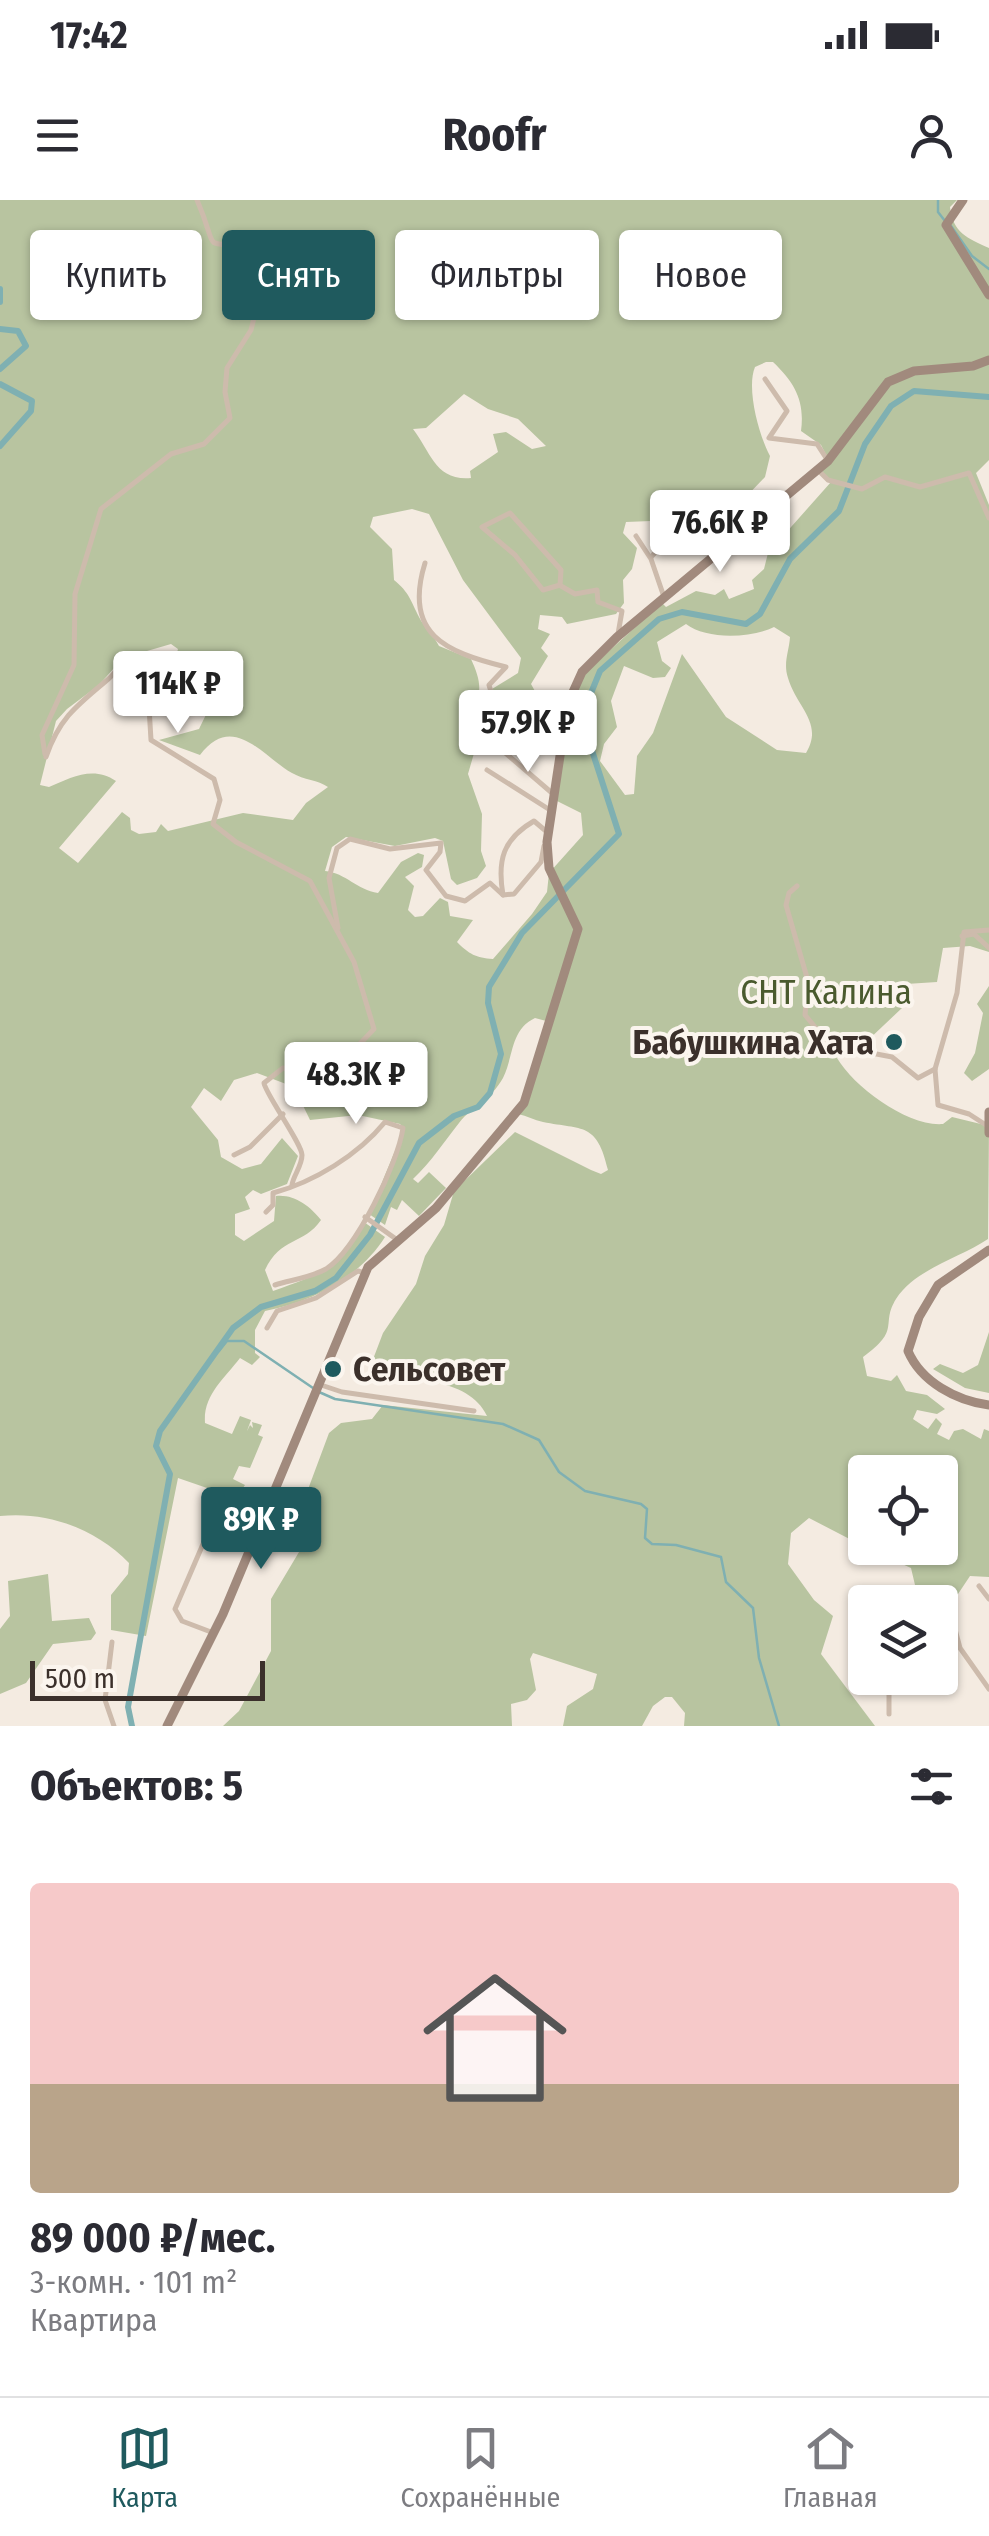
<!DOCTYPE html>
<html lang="ru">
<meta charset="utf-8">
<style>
:root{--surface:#fff;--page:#f7f7f7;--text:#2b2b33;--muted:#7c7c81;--line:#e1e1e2;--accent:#1f5a5e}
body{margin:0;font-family:"Fira Sans Condensed",sans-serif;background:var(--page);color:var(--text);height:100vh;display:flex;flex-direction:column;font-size:38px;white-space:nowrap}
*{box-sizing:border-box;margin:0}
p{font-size:32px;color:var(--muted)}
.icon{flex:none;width:55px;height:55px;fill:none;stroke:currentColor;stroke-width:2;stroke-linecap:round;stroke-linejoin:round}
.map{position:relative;height:1526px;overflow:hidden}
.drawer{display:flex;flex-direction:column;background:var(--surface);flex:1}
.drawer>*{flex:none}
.top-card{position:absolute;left:30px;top:30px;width:930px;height:90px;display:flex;gap:20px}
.fabs{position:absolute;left:848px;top:1255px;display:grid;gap:20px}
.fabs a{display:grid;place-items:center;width:110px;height:110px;border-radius:10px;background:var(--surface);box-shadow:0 2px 8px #0004;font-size:50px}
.scale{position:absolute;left:30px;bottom:25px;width:235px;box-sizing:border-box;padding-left:10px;border:5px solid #3b302b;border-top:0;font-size:28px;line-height:35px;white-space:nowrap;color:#3b302b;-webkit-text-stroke:8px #fbf5ee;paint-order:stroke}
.price{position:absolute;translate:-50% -85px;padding:0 22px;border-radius:10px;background:#fff;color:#222;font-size:32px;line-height:65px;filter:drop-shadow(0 2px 5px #0008)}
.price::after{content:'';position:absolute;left:50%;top:60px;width:30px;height:22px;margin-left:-15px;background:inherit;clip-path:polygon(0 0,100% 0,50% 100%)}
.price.active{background:var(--accent);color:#fff}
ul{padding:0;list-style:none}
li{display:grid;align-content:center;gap:20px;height:530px;padding:0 30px}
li+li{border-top:2px solid var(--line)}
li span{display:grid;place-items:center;height:310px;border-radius:10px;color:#555}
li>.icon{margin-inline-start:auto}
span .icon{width:180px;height:180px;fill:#fffc;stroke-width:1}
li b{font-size:42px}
h2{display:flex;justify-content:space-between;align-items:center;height:120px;padding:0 30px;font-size:42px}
.tag{padding:0 35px;border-radius:10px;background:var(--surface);box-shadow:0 2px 8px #0004;font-size:35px;line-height:90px}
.tag.active{background:var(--accent);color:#fff}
.status{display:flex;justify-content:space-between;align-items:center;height:70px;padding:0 50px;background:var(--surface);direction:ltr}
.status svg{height:28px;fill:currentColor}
header{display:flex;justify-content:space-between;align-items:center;height:130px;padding:0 30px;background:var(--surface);font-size:45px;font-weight:700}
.menu{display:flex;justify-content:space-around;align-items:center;height:140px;border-top:2px solid var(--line);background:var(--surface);font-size:28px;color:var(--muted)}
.menu a{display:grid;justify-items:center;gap:5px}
.menu .active{color:var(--accent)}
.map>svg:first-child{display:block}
</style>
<div class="status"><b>17:42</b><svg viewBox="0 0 49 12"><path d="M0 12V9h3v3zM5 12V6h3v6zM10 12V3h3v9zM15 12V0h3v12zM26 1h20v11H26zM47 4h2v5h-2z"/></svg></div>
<header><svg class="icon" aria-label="menu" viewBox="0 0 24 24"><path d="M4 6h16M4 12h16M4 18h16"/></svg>Roofr<svg class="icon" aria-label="person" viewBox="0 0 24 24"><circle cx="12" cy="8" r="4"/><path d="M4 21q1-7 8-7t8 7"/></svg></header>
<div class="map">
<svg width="989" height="1526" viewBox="0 0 989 1526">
<rect width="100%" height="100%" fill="#f4ebe1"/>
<!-- green -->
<g fill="#b8c4a0" fill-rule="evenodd">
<path d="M 0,0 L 957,0 L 950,7 C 953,33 967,38 989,48 L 989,260 L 976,273 L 989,305 L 989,752 L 970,746 L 943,748 L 937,782 L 906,784 L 893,803 L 902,808 L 865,843 L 851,842 L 837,858 C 854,887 908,927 943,924 L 952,917 L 989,926 L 988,1039 C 960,1058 915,1069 896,1099 C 880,1125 902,1129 863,1157 L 867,1176 L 891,1181 L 897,1175 L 906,1191 L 927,1195 L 945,1209 L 937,1214 L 917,1210 L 913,1219 L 928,1229 L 936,1218 L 942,1224 L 937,1234 L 949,1240 L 954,1231 L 963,1229 L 981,1239 L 984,1229 L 989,1231 L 989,1377 L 970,1376 L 958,1394 L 934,1390 L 919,1402 L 911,1368 L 867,1348 L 940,1348 L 940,1272 L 865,1272 L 865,1347 L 809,1318 L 791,1333 L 788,1364 L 814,1400 L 833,1416 L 821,1454 L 875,1526 L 684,1526 L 685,1513 L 672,1497 L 665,1497 L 653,1506 L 642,1526 L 563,1526 L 567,1506 L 593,1489 L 597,1474 L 533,1453 L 530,1459 L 536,1490 L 527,1500 L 511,1504 L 512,1526 L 223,1526 L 239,1511 L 271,1451 L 271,1399 L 302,1347 L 307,1292 L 329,1233 L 341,1223 L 372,1219 L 383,1205 L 487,1216 C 469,1176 404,1179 367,1175 L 383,1133 L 416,1084 L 425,1056 L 444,1025 L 454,991 L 515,932 L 591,970 L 601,974 L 608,970 C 597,922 583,930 543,922 C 534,920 527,916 518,914 L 550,822 L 535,818 C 510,830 514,856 503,878 C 490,901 473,905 459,923 C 443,943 432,961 413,979 L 418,983 L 429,972 L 446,988 L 419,1016 L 402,1000 L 397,1010 L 391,1007 L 385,1025 L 369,1014 L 404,929 L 400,924 L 358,915 L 310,920 L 294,887 L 257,873 L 234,880 L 221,901 L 204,888 L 191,907 L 218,940 L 221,957 L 242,969 L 261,964 L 282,938 L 298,956 L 287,984 L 261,994 L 253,990 L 245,997 L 250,1009 L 235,1014 L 235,1035 L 244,1041 L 274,1021 L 276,996 C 294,994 310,1006 321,1020 C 304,1045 280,1037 265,1070 L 273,1091 C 326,1072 333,1071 364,1022 L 385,1037 C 359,1078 312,1102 265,1111 L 255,1130 L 255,1153 L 260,1157 L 252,1165 L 240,1158 C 224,1179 203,1195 205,1223 L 232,1234 L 240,1216 L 251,1220 L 247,1231 L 250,1225 L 253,1228 L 252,1222 L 262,1225 L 258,1235 L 263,1237 L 250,1268 L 239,1266 L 233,1279 L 245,1285 L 236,1298 L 178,1278 L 146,1436 L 111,1430 L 111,1395 L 128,1374 L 129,1363 C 96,1329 48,1311 0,1316 ZM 766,162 L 773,162 C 795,183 805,201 801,231 L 821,245 L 830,263 L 820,272 L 831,282 L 768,353 L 764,369 L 752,380 L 754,389 L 729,399 L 724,389 L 715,395 L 696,391 L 666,407 L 662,403 L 587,471 L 575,492 L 553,599 L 581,613 L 583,635 L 549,673 L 547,692 L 532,714 L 493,759 C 476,758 469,754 457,742 L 473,720 L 450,716 L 448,702 L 440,698 L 423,716 L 415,717 L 408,710 L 414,686 L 405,677 L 422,667 L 424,655 L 418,653 L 401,662 L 378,693 C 357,690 346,673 325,671 L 332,647 L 346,637 L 395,646 L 435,638 L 443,641 L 451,679 L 457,685 L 477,678 L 486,666 L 481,651 L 482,614 L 468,574 L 479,536 L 471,514 C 483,492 481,481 471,459 L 439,446 C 433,434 424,427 419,417 C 411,401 409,392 394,380 L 392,349 L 370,327 L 373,317 L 412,309 L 429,314 L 463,380 L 521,458 L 518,473 L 492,489 L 511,503 L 514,510 L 530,514 L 541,502 L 531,484 L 548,456 L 541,448 L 550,434 L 538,429 L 540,415 L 562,417 L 567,424 L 616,414 L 624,403 L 623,380 L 632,369 L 637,348 L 623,333 L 626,322 L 651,321 L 678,309 L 741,302 L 765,277 L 770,256 C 759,236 746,188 755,167 ZM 464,194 L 488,209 L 518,219 L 546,246 L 532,249 L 506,232 L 493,234 L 498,252 L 470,271 L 471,278 C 435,281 431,252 413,229 L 426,228 ZM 686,424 C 706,440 752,438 774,427 L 790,437 C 789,452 783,463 788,478 C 797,508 824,523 806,553 L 777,550 L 726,517 L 682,454 L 653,533 L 637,556 L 634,594 L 625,595 L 600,561 L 604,544 L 617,527 L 611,501 L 624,466 L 653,478 L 665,477 L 671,468 L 662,461 L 657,442 ZM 171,444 L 178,449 L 174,463 L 178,471 L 209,470 L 217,475 L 219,488 L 199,529 L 159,540 L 200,555 C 233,511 263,557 292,573 C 304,580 318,580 328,587 L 306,603 L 293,620 L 243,613 L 168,631 L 161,624 L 156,632 L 139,634 L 131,630 L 130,618 L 122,612 L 78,663 L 59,648 L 116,581 C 93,565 70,578 49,587 L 40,585 L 56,521 L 67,509 L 99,485 L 123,458 Z"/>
<polygon points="989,786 989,869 972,881 964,873 975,853 983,813 977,804"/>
<polygon points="989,1132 989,1193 965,1188 933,1169 940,1164 963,1173 978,1165"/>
<polygon points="48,1374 52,1421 89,1418 96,1433 91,1440 53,1444 26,1483 0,1494 0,1429 10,1416 8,1381"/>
</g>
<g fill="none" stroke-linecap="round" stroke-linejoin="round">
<!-- stream -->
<g stroke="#7fb0b2" stroke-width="2.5">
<polyline points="938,0 938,12 945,21"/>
<polyline points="951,26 972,56 989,69"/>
<polyline points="219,1151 227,1141 244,1141 313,1188"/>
<polyline points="319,1192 335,1199 503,1224 539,1240 559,1272 585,1291 641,1304 647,1309 645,1338 652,1344 676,1345 721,1357 726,1382 753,1408 759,1458 779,1526"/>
</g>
<!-- river -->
<g stroke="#7fb0b2" stroke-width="6">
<polyline points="0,89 0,102"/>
<polyline points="0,129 18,131 26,146 0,169"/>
<polyline points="0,184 32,201 31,211 0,246"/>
<polyline points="132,1526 128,1507 170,1274 156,1246 160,1231 233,1128 261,1107 315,1091 336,1078 370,1035 419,943 454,916 478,907 490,893 501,854 488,803 489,787 522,733 619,634 587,535 589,498 600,471 659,419 682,412 746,424 760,414 790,359 839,311 865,244 891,206 914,191 989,197"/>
</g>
<!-- street -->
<g stroke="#cdbbac" stroke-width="5">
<polyline points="765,179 787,211 769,238 817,244 828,261"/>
<polyline points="818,270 828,280 862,289 885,277 920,287 969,273 989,318"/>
<polygon points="510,313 561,370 560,385 543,390 515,355 482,327"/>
<polyline points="636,336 651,359 664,397"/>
<polyline points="652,356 683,322"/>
<path d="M 425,363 C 403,434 445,452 506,467 L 489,485 L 494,502 L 488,538 L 552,593"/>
<polyline points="561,386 575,394 597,390 598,402 622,411 618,434"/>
<path d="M 45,554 L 42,535 L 74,465 L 75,394 L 101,309 L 171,254 L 204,244 L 230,218 L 225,192 L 227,168 L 251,130 L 267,66 L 258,48 C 195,39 222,57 197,0"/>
<path d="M 46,557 C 59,519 76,506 106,481 C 119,471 119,460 137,457 L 147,474 L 151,540 L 214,579 L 220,600 L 213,624 L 236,642 L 310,681 L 354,762 L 374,829 L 334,871 L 283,868 L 264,883 C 265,893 302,944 302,955 C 302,966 293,976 292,985"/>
<polyline points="487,570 550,610"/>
<polyline points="797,686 789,693 786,705 808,781 805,815 830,845 892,857 918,878 935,869"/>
<path d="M 503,695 C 497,660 503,639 534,621 L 547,632"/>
<polyline points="338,728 329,678 337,648 350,639 390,649 441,643 440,652 426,670 446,696 465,701 490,683 503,695 514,694 541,662 544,646"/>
<polyline points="962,736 974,734 989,748"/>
<polyline points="986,925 969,914 938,905 935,869 957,793 964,732 989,730"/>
<polyline points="234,955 250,947 283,914"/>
<path d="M 266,1012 L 273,1005 L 273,993 C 314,982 358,955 385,922 L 403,928 C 398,963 356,1050 326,1069 C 312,1077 291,1080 275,1085"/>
<polyline points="365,1017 396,1039"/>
<polyline points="267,1128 277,1111 316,1098 358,1071 365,1073"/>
<polyline points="321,1185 342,1192 474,1211"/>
<polyline points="979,1386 989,1399"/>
<polyline points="940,1405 953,1422 960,1448 989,1489"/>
<polyline points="211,1432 182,1421 175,1409 222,1300"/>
<polyline points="112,1442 105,1500 114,1526"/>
<polyline points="889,1514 889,1478"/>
</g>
<!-- secondary -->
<g stroke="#a18a7d" stroke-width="9">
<polyline points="963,0 946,25 989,95"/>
<polyline points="989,912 989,933"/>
<path d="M 989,1050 L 938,1085 L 919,1117 L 908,1151 C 921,1182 957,1201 989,1205"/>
<polyline points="167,1526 223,1414 368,1067 436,1008 524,903 578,729 549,668 547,642 568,503 582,472 617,437 828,261 888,182 914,171 973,166 989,160"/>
</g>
</g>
<!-- markers -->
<g fill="#1f5a5e" stroke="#fbf5ee" stroke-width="4">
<circle cx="894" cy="842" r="10"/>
<circle cx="333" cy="1169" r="10"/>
</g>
<g text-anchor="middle" stroke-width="8" stroke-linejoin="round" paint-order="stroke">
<!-- park labels -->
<g font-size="35" fill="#4a5a2e" stroke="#fbf5ee">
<text x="826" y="804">СНТ Калина</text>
</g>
<!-- poi labels -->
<g font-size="35" font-weight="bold" fill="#3b302b" stroke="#fbf5ee" text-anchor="end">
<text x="874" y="854">Бабушкина Хата</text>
<text x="353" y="1181" text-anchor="start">Сельсовет</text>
</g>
</g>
</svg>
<div class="fabs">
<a><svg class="icon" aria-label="locate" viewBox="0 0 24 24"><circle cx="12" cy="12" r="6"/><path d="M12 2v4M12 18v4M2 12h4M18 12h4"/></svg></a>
<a><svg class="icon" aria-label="layers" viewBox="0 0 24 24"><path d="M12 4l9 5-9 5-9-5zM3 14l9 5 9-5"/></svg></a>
</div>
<div class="scale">500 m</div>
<b class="price" style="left:720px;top:375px">76.6K ₽</b>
<b class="price" style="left:178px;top:536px">114K ₽</b>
<b class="price" style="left:528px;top:575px">57.9K ₽</b>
<b class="price" style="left:356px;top:927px">48.3K ₽</b>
<b class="price active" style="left:261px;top:1372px">89K ₽</b>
<div class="top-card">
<a class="tag">Купить</a>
<a class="tag active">Снять</a>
<a class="tag">Фильтры</a>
<a class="tag">Новое</a>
</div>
</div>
<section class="drawer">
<h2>Объектов: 5<svg class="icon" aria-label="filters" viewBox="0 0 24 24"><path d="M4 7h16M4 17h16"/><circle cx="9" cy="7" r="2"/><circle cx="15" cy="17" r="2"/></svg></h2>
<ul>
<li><span style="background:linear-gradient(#f6c9c9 65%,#b9a48a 0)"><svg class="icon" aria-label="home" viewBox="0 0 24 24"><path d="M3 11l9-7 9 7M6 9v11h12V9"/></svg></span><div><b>89 000 ₽/мес.</b><p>3-комн. · 101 m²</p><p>Квартира</p></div></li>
</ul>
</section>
<nav class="menu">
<a class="active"><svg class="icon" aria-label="map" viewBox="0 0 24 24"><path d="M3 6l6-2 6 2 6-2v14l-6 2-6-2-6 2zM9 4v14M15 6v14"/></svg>Карта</a>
<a><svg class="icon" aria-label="saved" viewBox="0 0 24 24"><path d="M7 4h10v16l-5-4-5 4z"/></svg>Сохранённые</a>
<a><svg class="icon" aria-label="home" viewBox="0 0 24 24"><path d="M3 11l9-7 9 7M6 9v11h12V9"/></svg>Главная</a>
</nav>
